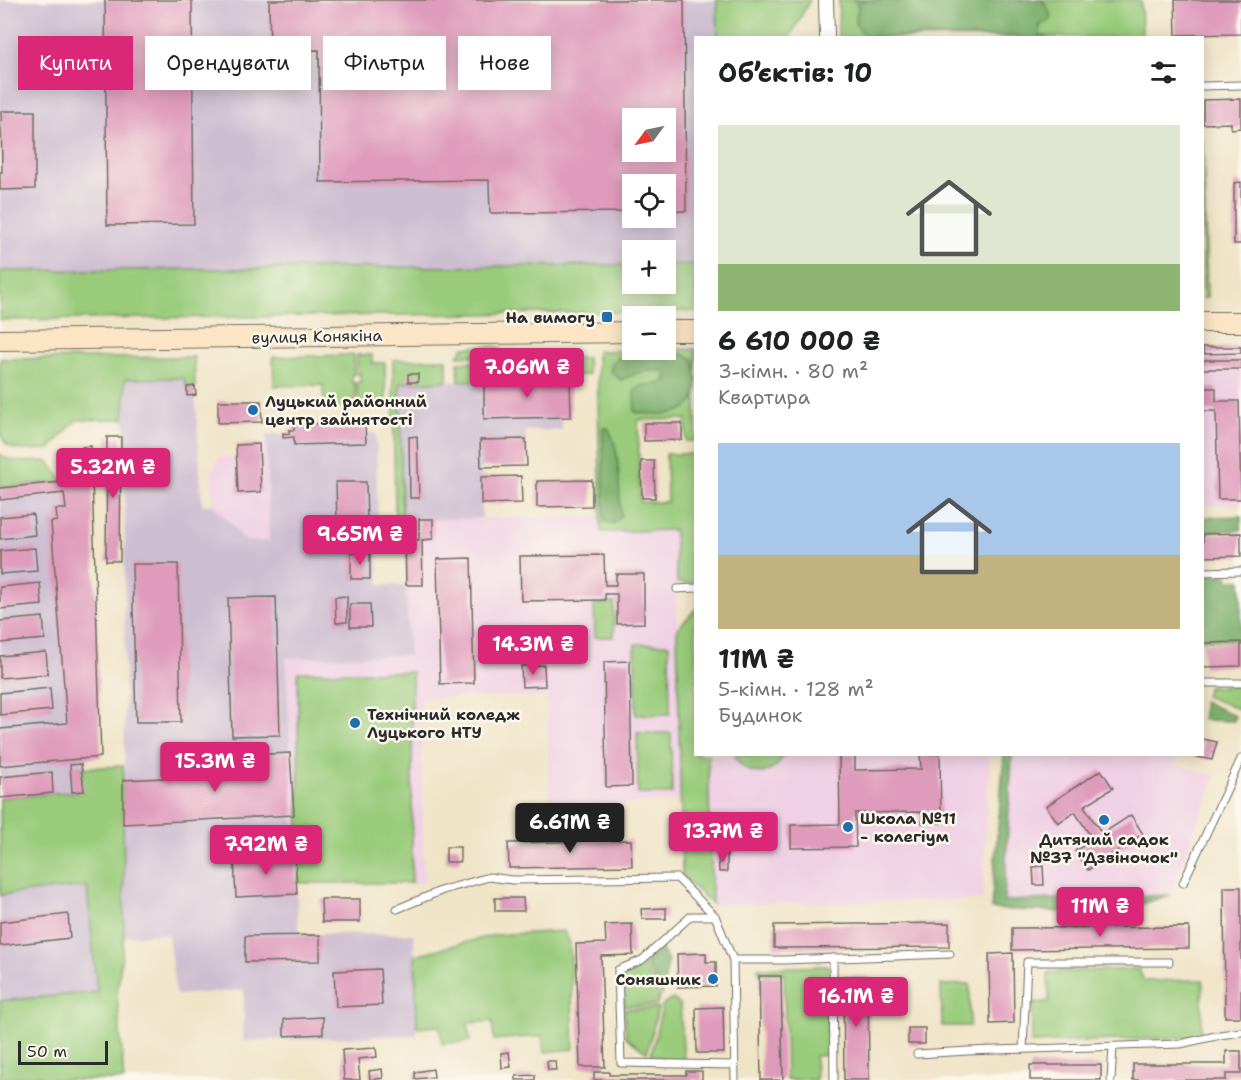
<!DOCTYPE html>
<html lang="uk">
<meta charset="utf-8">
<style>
:root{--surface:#fff;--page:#f2f2f2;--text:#202124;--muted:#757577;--accent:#db2777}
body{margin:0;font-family:"Shantell Sans",sans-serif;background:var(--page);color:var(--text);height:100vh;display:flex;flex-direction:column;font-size:22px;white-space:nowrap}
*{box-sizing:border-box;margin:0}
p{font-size:20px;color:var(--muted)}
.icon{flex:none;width:33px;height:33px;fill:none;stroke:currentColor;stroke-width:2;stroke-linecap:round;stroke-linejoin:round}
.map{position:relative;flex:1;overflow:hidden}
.drawer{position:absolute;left:694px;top:36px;width:510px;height:720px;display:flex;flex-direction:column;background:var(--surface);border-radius:0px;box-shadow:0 3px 15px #0003}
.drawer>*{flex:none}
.hud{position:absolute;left:18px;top:36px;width:570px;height:54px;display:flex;gap:12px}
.needle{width:39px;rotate:237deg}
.buttons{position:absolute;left:622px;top:108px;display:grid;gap:12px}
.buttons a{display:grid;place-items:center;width:54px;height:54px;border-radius:0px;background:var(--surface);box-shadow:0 3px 15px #0003;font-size:30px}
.scale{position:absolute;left:18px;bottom:15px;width:90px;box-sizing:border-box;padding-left:6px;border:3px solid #2b2b2b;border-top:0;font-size:16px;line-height:21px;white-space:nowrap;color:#2b2b2b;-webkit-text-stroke:4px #fbf7ec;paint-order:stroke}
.price{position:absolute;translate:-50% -51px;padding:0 14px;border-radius:6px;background:var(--accent);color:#fff;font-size:20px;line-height:39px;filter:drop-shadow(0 2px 3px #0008)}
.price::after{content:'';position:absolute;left:50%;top:36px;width:18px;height:14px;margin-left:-9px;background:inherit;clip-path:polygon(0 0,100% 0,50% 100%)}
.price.current{background:#222;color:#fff}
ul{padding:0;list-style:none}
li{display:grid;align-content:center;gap:12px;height:318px;padding:0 24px}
li span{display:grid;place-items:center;height:186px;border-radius:0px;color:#555}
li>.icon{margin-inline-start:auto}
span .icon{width:108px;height:108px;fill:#fffc;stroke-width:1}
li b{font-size:26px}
h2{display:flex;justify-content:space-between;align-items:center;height:72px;padding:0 24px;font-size:26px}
.pill{padding:0 21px;border-radius:0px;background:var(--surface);box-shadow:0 3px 15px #0003;font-size:21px;line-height:54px}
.pill.current{background:var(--accent);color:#fff}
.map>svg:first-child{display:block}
</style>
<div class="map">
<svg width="1241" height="1080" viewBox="0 0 1241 1080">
<rect width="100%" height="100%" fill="#fbf7ec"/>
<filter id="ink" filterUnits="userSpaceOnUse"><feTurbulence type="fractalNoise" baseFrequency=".0167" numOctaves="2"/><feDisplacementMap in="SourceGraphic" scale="12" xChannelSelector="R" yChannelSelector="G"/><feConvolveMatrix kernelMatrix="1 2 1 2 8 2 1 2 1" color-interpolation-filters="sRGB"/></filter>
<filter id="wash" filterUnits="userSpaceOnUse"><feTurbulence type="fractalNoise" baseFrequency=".008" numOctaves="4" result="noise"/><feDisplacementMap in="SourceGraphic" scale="24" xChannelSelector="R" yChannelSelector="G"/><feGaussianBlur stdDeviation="1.35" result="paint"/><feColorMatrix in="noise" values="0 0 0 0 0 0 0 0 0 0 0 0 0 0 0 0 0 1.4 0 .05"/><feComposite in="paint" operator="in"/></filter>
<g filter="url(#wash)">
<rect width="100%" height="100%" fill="#f0e4c7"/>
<!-- built -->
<g fill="#f0d0e4">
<rect x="1203" y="347" width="38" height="158"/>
<polygon points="266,444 269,541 246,541 213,504 212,471 219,457 237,457 236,445"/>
<polygon points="601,516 602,532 675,530 681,801 549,808 547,696 421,698 424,883 296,883 286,658 409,655 405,540 419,540 419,519"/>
<polygon points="708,755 990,755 982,900 712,904"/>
<polygon points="1012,755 1176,755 1178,765 1216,776 1170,895 1004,902"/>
</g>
<!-- industrial -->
<g fill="#cebed1" fill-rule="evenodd">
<path d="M 0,0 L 717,0 L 718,37 L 696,38 L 696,264 L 666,265 L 666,250 L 633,250 L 633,265 L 0,271 ZM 633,118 L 666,118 L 666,152 L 633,152 ZM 633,184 L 666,184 L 666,218 L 633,218 Z"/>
<polygon points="183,378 187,387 195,386 202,505 213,504 246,541 269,541 266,434 289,434 289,430 294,429 294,424 347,423 348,420 354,420 355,423 365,423 366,433 376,433 379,585 406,585 409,655 286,658 298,923 300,934 414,934 417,1035 243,1041 244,990 176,995 168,934 124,936 125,379"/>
<polygon points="484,381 485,419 561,417 562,430 526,431 526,439 480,440 482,518 402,520 400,382"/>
<polygon points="63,481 87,768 82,768 84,791 0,798 0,488"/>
<polygon points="87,886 97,992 0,1001 0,895"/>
</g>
<!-- green -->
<g fill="#99cb7a" stroke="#627b52" stroke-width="1.5">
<polygon points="717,0 810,0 790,37 718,38"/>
<polygon points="839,0 1141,0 1142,37 838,38"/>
<polygon points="1203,138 1207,298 1203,298"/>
<polygon points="696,264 696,311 0,320 0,271 633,265 633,284 666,284 666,265"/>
<polygon points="496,346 501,349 503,355 458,356 464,347"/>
<polygon points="696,349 696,441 686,441 686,419 638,420 640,502 667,502 666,454 696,454 696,583 677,583 674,530 601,532 597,351"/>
<polygon points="354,355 354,374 352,375 352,383 355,383 355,406 324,407 323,385 274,386 273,357"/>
<polygon points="357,355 372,355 372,363 385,363 386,406 358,407 357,383 360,382 360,374 357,374"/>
<path d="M 194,357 L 195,386 L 187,387 L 183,378 L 125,379 L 124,419 L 76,420 L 50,449 C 37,449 12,454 4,441 C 3,440 1,433 0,432 L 0,359 Z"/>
<polygon points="587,358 588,375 547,376 548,359"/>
<polygon points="447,359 447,381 400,383 402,520 395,520 393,360"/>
<polygon points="504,361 504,377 484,378 484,381 459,381 458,362"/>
<path d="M 0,454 C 12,465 33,461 48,461 L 63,481 L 0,488 Z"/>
<polygon points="614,603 614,637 595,637 594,604"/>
<polygon points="696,609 696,754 708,755 712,904 682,876 677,629"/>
<polygon points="635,644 669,644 670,714 636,715"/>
<polygon points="298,672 412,672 412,883 299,883"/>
<polygon points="1241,686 1241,710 1205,696 1208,687"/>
<polygon points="637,733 671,733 672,794 638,794"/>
<path d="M 734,755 L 783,755 C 774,779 745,778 734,755 Z"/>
<polygon points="123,766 124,936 117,995 124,1080 42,1080 41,1075 0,1079 0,1001 97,992 87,886 0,895 0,798 83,791 81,768"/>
<polygon points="564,931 570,943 574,1049 544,1052 542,1036 494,1040 492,1021 468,1023 470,1041 442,1044 440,1026 417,1028 415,955 495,935"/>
<polygon points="643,965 659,996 657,1005 624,1006 623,975 629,970"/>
<polygon points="829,966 830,1023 827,1023 828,1055 815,1056 816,1080 786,1080 784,973 759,973 758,968"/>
<polygon points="1139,969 1144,981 1203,980 1201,1037 1031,1043 1033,1004 1049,1001 1048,972"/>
<polygon points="970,984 970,1026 942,1026 941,985"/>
<polygon points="673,999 680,1005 684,1060 664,1061 657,1055 651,1055 663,1004"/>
<polygon points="658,1008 647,1053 626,1037 624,1009"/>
</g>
<!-- forest -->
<g fill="#7aaf6a" stroke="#526d4a" stroke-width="1.5">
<polygon points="855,0 1042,0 1050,12 1050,21 1040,25 1040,36 1056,37 866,37 855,24 858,7"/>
<path d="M 683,354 L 693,359 C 696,370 699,386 695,397 C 687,418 653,415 635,412 L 634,393 L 636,388 L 644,385 L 661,384 L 667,378 L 665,371 C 648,369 636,373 621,380 L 611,372 L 611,364 L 618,358 Z"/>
<path d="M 603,427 L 608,428 C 622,452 618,488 621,516 L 614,523 L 604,522 Z"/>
<polygon points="1241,516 1241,530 1203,531 1203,517"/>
<polygon points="1203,575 1228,575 1228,580 1241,580 1241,640 1203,640"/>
<polygon points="1203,701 1235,716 1234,721 1203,720"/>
<polygon points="1004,755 1012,755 1004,901 1170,895 1110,914 991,909"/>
<polygon points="661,947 668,962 662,995 645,963"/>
</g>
<g id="blocks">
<!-- building -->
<g fill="#df9bbb" fill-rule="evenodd">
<polygon points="105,0 192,0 194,224 107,225"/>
<path d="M 269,0 L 684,0 L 686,211 L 666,211 L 666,184 L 633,184 L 633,212 L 490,213 L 489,180 L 320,182 L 319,50 L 270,51 ZM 633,118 L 666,118 L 666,152 L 633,152 Z"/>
<polygon points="1175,0 1241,0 1241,34 1176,35"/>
<polygon points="1241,99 1241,128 1231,129 1231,123 1203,124 1203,100"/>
<polygon points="1,111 35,111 35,189 0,190 0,172 2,172"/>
<polygon points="1241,182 1241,244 1234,244 1234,183"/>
<polygon points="1203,347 1241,347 1241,353 1203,354"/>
<rect x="1203" y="360" width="38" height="9"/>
<rect x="408" y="374" width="10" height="8"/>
<polygon points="570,379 571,417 484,419 484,381"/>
<polygon points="195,386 196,395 187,396 187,387"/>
<polygon points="1203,388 1216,388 1216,401 1239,401 1241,499 1218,499 1216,411 1203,411"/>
<polygon points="218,401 261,401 262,422 218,423"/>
<polygon points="348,420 354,420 355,423 365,423 366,443 294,445 294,437 283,438 283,433 289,434 289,430 294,430 294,424 348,423"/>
<polygon points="644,423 682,423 682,440 644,441"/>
<polygon points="417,436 419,498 410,498 409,437"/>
<polygon points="107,437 121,437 120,561 106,561"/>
<polygon points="526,439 527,466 481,467 480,440"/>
<polygon points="259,444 261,492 238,493 236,445"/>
<polygon points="91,446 101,757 0,766 0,729 67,723 51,522 57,521 56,509 66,509 64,493 0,500 0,488 72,481 72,454 83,453 82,447"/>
<polygon points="641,461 654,461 655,498 642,498"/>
<polygon points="521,476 522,503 481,504 481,477"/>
<polygon points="592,480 592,506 537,507 537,481"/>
<polygon points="336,482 366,482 367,523 337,524"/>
<polygon points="33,514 35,535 0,539 0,517"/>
<polygon points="419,519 433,519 433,539 422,540 423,585 406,585 405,540 419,540"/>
<polygon points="1241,533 1241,556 1203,557 1203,534"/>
<polygon points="35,548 37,571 0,574 0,551"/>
<rect x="351" y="553" width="19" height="26"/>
<polygon points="604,555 605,585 616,585 616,574 644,574 644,623 617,624 617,594 605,594 605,600 521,601 520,556"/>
<polygon points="471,558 474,683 440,684 437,559"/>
<polygon points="132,564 178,564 181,722 136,722"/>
<polygon points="40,583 42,605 0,609 0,587"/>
<polygon points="347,596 347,622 336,623 335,597"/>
<polygon points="276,597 280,735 232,736 228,598"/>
<polygon points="350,604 370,604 371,627 350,627"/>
<polygon points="43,617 45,639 0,643 0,621"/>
<polygon points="1241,642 1241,666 1203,667 1203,643"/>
<polygon points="46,652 48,674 0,678 0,656"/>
<polygon points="630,661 632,786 606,787 604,662"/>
<polygon points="544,665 545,686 522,687 521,666"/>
<polygon points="50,688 52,710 0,715 0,693"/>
<polygon points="1203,739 1217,742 1212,760 1197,757 1198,754 1203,754"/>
<polygon points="290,753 294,815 123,824 123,780 224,775 223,756"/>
<polygon points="839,754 855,754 855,770 921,769 920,754 940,754 941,823 922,823 922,812 855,813 856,847 791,848 791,825 840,824"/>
<polygon points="81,764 84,791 72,792 70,765"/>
<polygon points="1101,770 1113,788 1084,806 1102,834 1131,815 1143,834 1088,870 1075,851 1093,840 1075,812 1058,823 1046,806"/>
<polygon points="52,772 53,793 0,798 0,777"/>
<rect x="750" y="827" width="10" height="11"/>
<polygon points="631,840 632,866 509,868 508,843"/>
<rect x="446" y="847" width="14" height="15"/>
<polygon points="718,854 727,854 727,872 719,872"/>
<polygon points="295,856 297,894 236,897 234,859"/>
<polygon points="1043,866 1044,885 1034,885 1033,867"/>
<polygon points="1224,887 1241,887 1241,1017 1225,1017"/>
<polygon points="495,898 523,898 524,911 495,911"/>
<polygon points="321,899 360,899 360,922 322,922"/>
<polygon points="666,908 666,919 642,919 641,909"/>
<polygon points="68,914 70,938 0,946 0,922"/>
<polygon points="949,923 949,947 774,948 774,925"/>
<polygon points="632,924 633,955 601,956 605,1067 580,1067 576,944 606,943 605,925"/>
<polygon points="1189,927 1189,948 1012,950 1012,928"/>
<polygon points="320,935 320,961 245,962 245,936"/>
<polygon points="706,953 706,962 716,962 716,986 678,987 677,954"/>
<polygon points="1013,953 1014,1023 990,1024 989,954"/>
<polygon points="380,969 382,1005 336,1007 334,971"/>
<polygon points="759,976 781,976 783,1080 761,1080"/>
<polygon points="843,976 868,976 869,1080 844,1080"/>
<polygon points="723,1007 724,1053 697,1053 696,1008"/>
<polygon points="323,1017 323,1034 284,1036 284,1019"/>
<rect x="908" y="1028" width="17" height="16"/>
<polygon points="376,1048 377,1057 358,1059 360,1080 344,1080 342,1050"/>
<polygon points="1226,1051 1241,1051 1241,1074 1226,1074 1226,1080 1133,1080 1133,1064 1226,1064"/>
<polygon points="509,1052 511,1067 502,1068 501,1053"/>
<polygon points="547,1061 555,1061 556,1070 548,1070"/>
<rect x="1030" y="1065" width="71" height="15"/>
<polygon points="382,1069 383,1078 370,1080 369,1071"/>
<polygon points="433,1069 434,1077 415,1079 415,1072"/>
<polygon points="686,1071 702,1071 702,1080 594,1080 594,1072 609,1072 609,1075 686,1075"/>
<polygon points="535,1075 535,1080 516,1080 516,1076"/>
</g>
</g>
</g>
<g filter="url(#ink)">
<use href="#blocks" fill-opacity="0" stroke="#706c62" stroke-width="1.5"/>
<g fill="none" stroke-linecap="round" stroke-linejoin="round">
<!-- lane casing -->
<g stroke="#706c62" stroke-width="9">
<g id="lane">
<polyline points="1203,86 1241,85"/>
<polyline points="1203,572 1241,571"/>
<polyline points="677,589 696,588"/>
<polyline points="1203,683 1241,683"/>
<polyline points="1183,883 1241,759"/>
<polyline points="397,909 443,890 489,877 512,880 677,878 715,916 733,960"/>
<polyline points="715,916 691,916 642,960 618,970 621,1063 734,1065"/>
<polyline points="833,958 834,1080"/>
<polyline points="1023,1049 1027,962 1169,962"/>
<polyline points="917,1054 968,1051 1180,1044 1220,1035 1241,1032"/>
<polyline points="735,1080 733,960 783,960 950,954"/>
<polyline points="1111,1080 1113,1047"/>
</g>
</g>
<!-- street casing -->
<g stroke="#706c62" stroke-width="16">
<polyline id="street" points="826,0 827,38"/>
</g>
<!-- secondary casing -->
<g stroke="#706c62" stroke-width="22">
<g id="secondary">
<polyline points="1203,322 1241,322"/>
<polyline points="666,331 696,331"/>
<polyline points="0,340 633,332"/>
</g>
</g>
<!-- lane -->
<use href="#lane" stroke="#fff" stroke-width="7"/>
<!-- street -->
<use href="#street" stroke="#fff" stroke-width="14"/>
<!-- secondary -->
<use href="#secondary" stroke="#fce5c4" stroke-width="20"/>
</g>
</g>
<!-- markers -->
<g fill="#1f6fb2" stroke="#fbf7ec" stroke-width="2">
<rect x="601" y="311" width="12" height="12" rx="3"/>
<circle cx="253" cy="410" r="6"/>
<circle cx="355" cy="723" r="6"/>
<circle cx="1104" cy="820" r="6"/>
<circle cx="848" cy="827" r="6"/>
<circle cx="713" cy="979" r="6"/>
</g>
<g text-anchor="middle" stroke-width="5" stroke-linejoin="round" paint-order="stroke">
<!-- poi labels -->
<g font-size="16" font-weight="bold" fill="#2b2b2b" stroke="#fbf7ec" text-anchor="start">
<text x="595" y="323" text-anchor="end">На вимогу</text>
<text x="265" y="407">Луцький районний<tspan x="265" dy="18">центр зайнятості</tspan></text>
<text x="367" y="720">Технічний коледж<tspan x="367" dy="18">Луцького НТУ</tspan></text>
<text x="860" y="824">Школа №11<tspan x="860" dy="18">- колегіум</tspan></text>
<text x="1104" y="845" text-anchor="middle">Дитячий садок<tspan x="1104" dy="18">№37 "Дзвіночок"</tspan></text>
<text x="701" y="985" text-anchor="end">Соняшник</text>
</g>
<!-- street labels -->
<g font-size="16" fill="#2b2b2b" stroke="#fbf7ec">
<text transform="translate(317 336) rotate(-1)" y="6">вулиця Конякіна</text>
</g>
</g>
</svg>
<div class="buttons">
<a><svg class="needle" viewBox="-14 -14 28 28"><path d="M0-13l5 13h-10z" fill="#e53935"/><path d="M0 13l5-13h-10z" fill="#757577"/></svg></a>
<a><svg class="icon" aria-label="locate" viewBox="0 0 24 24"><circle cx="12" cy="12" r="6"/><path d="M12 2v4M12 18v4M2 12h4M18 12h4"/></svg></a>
<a>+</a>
<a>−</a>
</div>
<div class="scale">50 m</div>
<b class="price" style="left:527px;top:399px">7.06M ₴</b>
<b class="price" style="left:113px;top:499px">5.32M ₴</b>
<b class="price" style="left:360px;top:566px">9.65M ₴</b>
<b class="price" style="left:533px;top:676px">14.3M ₴</b>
<b class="price" style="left:215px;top:793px">15.3M ₴</b>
<b class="price current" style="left:570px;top:854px">6.61M ₴</b>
<b class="price" style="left:723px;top:863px">13.7M ₴</b>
<b class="price" style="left:266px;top:876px">7.92M ₴</b>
<b class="price" style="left:1100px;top:938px">11M ₴</b>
<b class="price" style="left:856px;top:1028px">16.1M ₴</b>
<div class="hud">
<a class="pill current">Купити</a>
<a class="pill">Орендувати</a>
<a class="pill">Фільтри</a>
<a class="pill">Нове</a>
</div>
<section class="drawer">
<h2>Об’єктів: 10<svg class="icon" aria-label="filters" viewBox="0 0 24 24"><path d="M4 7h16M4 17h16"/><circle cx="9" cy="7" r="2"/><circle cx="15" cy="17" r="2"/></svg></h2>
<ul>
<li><span style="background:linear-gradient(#dfe7d0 75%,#8fb573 0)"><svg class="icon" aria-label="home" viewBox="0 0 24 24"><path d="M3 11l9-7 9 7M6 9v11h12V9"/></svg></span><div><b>6 610 000 ₴</b><p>3-кімн. · 80 m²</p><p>Квартира</p></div></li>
<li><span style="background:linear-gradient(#a9c7e8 60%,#c2b280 0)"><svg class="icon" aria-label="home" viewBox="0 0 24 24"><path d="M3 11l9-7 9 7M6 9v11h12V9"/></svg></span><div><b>11M ₴</b><p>5-кімн. · 128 m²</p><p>Будинок</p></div></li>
</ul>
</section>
</div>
